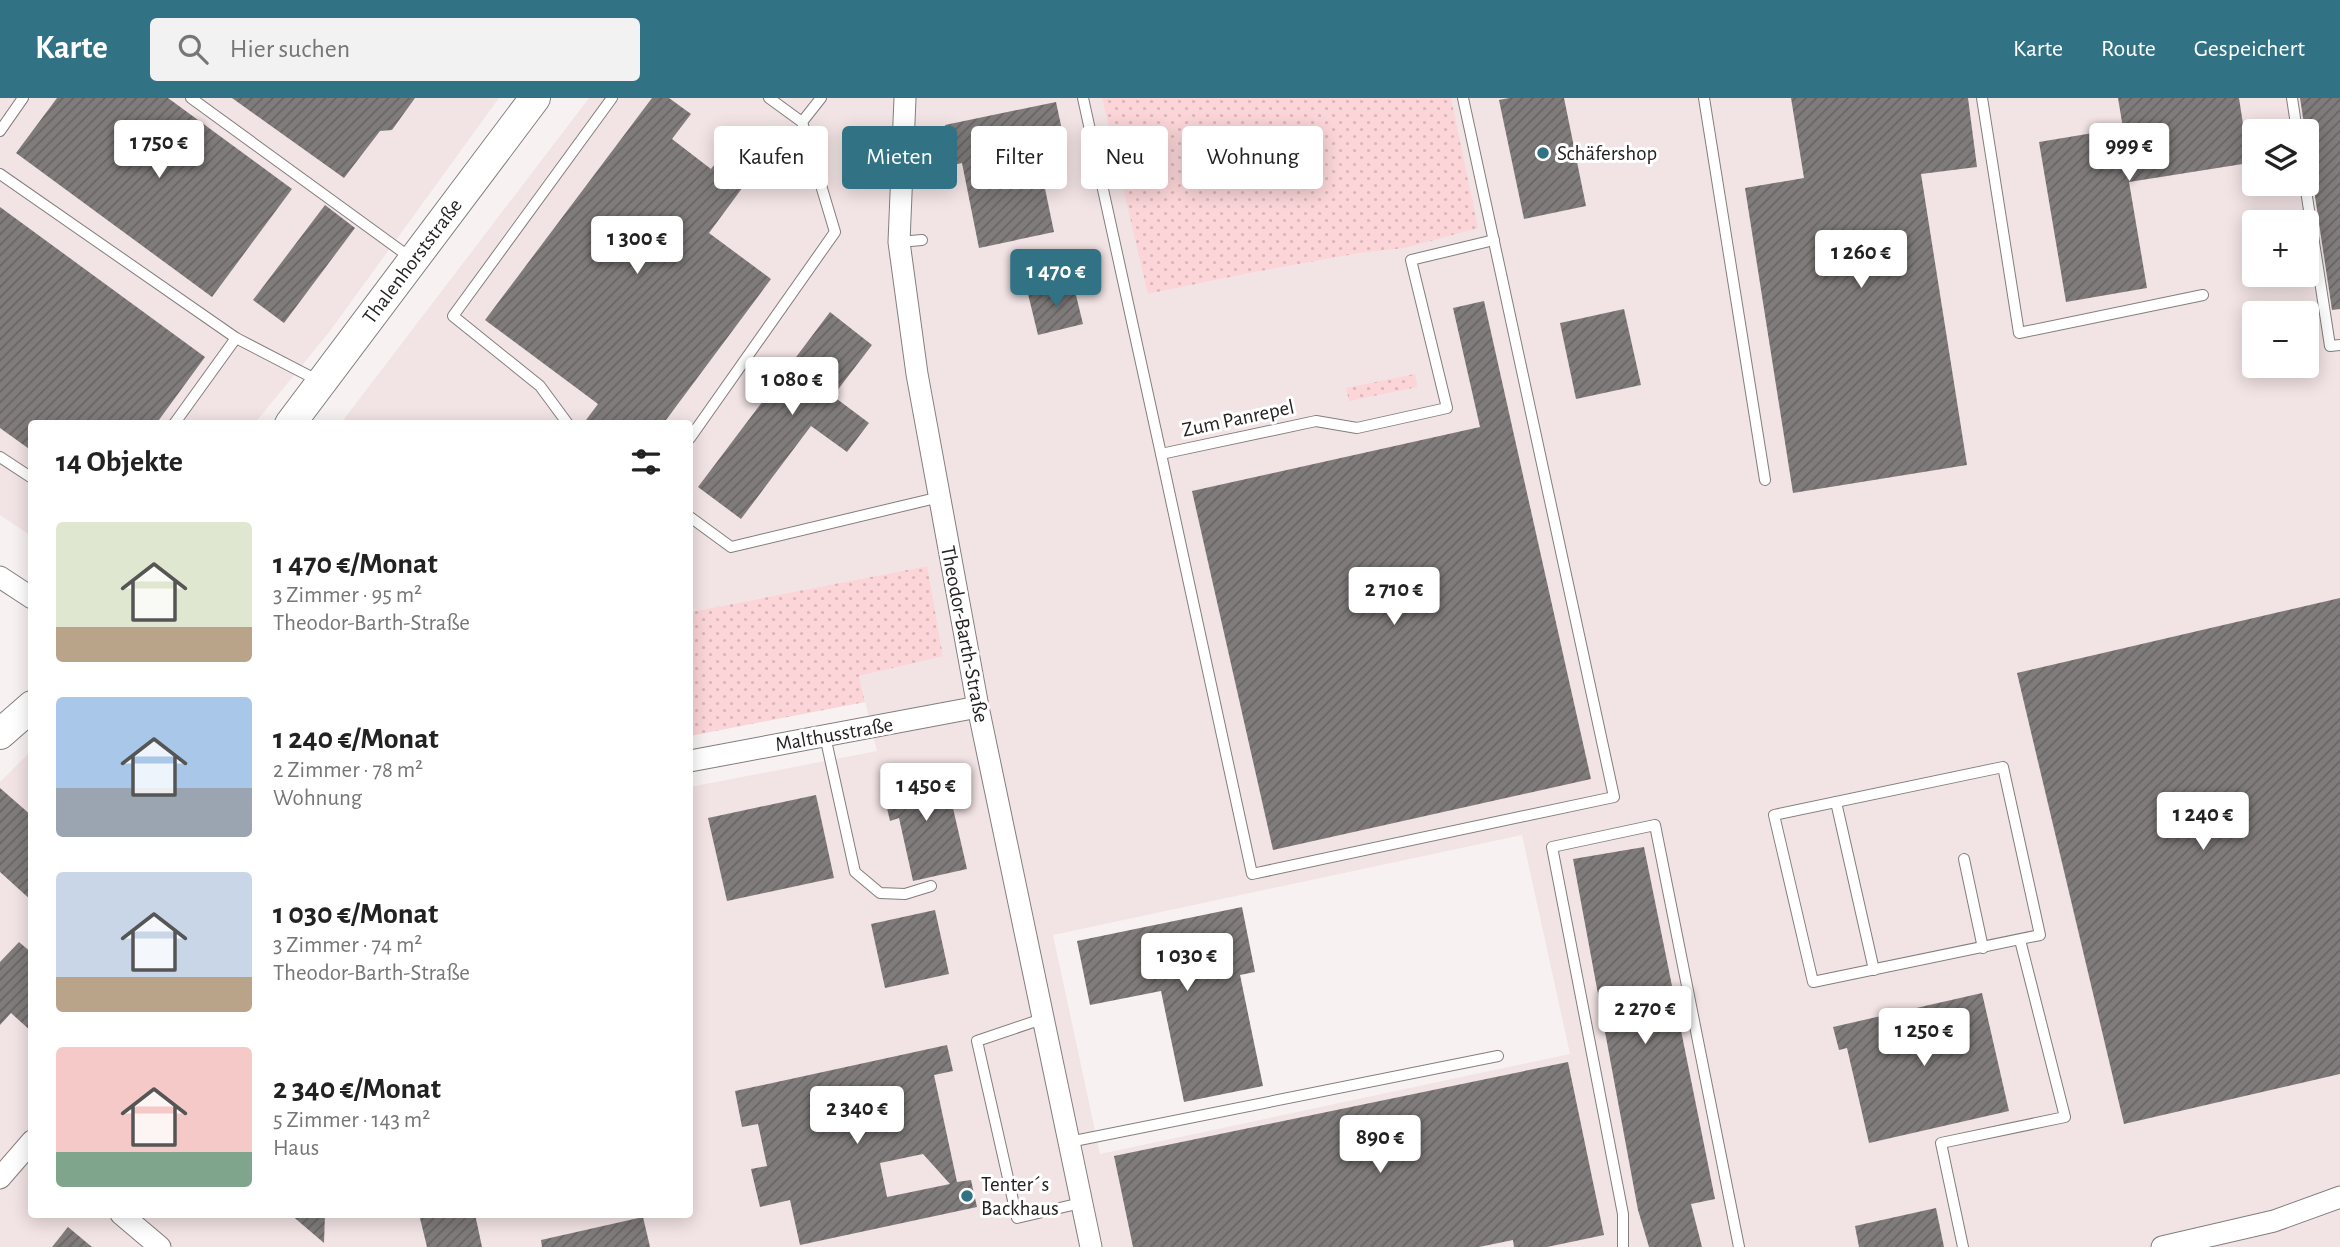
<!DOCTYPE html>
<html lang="de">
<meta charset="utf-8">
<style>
:root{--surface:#fff;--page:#f2f2f2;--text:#222;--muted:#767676;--accent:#317285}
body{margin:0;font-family:"Alegreya Sans",sans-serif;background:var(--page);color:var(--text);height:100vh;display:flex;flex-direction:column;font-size:26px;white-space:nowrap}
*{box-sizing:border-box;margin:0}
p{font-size:23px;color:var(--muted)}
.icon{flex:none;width:38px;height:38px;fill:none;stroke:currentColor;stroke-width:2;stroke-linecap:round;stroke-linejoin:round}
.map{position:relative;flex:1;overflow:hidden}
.details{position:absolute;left:28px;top:322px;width:665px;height:798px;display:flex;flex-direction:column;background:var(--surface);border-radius:7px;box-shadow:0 4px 18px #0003}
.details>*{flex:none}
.banner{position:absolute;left:714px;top:28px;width:665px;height:63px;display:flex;gap:14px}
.fabs{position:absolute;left:2242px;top:21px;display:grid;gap:14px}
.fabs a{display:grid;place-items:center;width:77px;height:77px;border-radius:7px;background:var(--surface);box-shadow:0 4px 18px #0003;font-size:35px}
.price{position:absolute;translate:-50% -60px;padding:0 16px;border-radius:7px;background:#fff;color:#222;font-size:23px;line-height:46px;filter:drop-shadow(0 2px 4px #0008)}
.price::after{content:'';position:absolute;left:50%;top:42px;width:21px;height:16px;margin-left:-10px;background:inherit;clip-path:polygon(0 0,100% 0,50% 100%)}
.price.on{background:var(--accent);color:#fff}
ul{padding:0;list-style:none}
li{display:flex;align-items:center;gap:21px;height:175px;padding:0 28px}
li span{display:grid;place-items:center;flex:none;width:196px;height:140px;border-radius:7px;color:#555}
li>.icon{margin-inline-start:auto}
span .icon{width:84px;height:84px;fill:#fffc;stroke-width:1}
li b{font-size:30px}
h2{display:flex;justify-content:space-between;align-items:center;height:84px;padding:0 28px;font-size:30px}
.pill{padding:0 24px;border-radius:7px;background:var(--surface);box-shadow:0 4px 18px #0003;font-size:24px;line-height:63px}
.pill.on{background:var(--accent);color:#fff}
header{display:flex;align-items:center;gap:42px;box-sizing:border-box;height:98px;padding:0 35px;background:var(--accent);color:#fff}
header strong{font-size:33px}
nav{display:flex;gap:38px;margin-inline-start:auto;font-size:24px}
.search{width:490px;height:63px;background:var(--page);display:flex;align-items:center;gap:18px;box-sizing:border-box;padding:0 24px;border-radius:7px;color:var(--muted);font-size:26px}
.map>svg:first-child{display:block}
</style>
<header>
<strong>Karte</strong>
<div class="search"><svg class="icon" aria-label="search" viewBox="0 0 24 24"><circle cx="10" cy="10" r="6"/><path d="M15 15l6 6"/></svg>Hier suchen</div>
<nav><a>Karte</a><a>Route</a><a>Gespeichert</a></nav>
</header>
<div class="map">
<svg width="2340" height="1149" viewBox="0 0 2340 1149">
<defs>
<pattern id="grass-dots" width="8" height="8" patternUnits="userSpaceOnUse" patternTransform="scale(1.75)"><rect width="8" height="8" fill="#fbd5d8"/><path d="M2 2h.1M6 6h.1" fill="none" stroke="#d7b7b9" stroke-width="1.8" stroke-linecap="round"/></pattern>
<pattern id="building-hatch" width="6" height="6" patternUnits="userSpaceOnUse" patternTransform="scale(1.75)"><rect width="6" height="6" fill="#817c7c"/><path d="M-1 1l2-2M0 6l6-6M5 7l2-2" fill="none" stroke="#696565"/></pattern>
</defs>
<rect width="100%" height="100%" fill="#f8f1f2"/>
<!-- built -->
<g fill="#f2e3e4" fill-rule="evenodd">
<polygon points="0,0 499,0 330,233 255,325 32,326 31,438 0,417"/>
<path d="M 589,0 L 1102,0 L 1149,196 L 1255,174 L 1360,155 L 1405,150 L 1477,130 L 1451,0 L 2340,0 L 2340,1149 L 0,1149 L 0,684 L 31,653 L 32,1116 L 690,1116 L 690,689 L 877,653 L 859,578 L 943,557 L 926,468 L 690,514 L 690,326 L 341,325 ZM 2254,33 L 2306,33 L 2306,86 L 2254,86 ZM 2254,124 L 2306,124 L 2306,177 L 2254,177 ZM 2254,215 L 2306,215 L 2306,268 L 2254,268 ZM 1522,737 L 1570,956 L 1100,1056 L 1053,837 Z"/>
</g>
<!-- grass -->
<g fill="url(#grass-dots)">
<polygon points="1102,0 1451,0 1478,130 1405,150 1360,155 1255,174 1148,196"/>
<polygon points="1415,276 1417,289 1349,303 1346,290"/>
<polygon points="927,468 943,558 859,578 865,604 690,638 690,514"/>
</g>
<!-- building -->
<g fill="url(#building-hatch)" fill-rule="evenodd">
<polygon points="57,0 168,0 292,91 212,199 16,55"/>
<polygon points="232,0 415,0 392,32 380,33 344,80"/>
<polygon points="652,0 669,0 691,16 672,41 711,71 728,49 757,70 709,135 771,181 663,326 583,326 598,306 485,222"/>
<polygon points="1509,0 1564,0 1586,108 1524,121 1499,2"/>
<polygon points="1791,0 1968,0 1977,69 1921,76 1967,367 1793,395 1745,90 1804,80"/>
<polygon points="2118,0 2239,0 2249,65 2129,84 2147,190 2066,204 2039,44 2123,30"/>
<polygon points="2300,0 2340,0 2340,211 2332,212 2313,85 2310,80 2306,60 2306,33 2305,33"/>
<polygon points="1056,4 1065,46 1037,52 1054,134 979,150 962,65 953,67 945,27"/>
<polygon points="325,107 355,130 284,225 253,202"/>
<polygon points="0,109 205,259 156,326 32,326 32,353 0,330"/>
<polygon points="1083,162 1087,180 1061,187 1057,169"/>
<polygon points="1073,185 1083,226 1038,237 1028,196"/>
<polygon points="1484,203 1591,681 1273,752 1192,393 1480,329 1453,210"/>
<polygon points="1624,211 1641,287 1576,301 1560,225"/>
<polygon points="830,214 872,247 833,298 869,325 847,354 811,328 741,421 698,389"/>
<polygon points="2340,500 2340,976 2124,1026 2017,575"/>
<polygon points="944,671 967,771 913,783 899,720 890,723 881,684"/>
<polygon points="0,690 32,718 32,803 0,774"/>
<polygon points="816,697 834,780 727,803 708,720"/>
<polygon points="1644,749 1715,1101 1691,1106 1702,1149 1649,1149 1638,1112 1573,761"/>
<polygon points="1242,809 1255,874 1240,877 1263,988 1184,1004 1161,893 1090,907 1077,843"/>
<polygon points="935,812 949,876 885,890 871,826"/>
<polygon points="19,844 32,855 32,934 11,915 0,927 0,864"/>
<polygon points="1982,895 2009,1013 1869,1045 1847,950 1839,952 1833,929"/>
<path d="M 947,947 L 953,973 L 934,977 L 957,1084 L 971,1082 L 977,1109 L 800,1147 L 790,1102 L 760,1109 L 751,1071 L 767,1068 L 758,1026 L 742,1029 L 735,993 ZM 923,1056 L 950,1086 L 887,1099 L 880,1065 Z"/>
<polygon points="1568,964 1604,1137 1547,1149 1514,1149 1513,1142 1479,1149 1133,1149 1114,1058"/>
<polygon points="1936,1110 1944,1149 1859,1149 1855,1128"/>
<polygon points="290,1116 325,1116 324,1145"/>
<polygon points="419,1116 475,1116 482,1149 427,1149"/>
<polygon points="643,1119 650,1149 542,1149 541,1142"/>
<polygon points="68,1129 92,1149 52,1149"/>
</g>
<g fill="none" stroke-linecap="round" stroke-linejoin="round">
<!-- service casing -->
<g stroke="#837e7e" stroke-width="12">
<g id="service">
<polyline points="191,0 411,160"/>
<polyline points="1083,0 1161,356 1316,323 1357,330 1447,310 1411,162 1494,142"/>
<polyline points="1704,0 1765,382"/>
<polyline points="1982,0 2019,235 2203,197"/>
<polyline points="2292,0 2297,33"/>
<polyline points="802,24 821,0"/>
<polyline points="0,33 23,0"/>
<polyline points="0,76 236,240 319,283"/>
<polyline points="2305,86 2330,248 2340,247"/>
<polyline points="899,144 922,142"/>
<polyline points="174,326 236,240"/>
<polyline points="568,326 540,288 453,218 612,0"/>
<polyline points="690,340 835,134 802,24 769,0"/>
<polyline points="1161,356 1252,776 1614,699 1463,0"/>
<polyline points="0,359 32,380"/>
<polyline points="690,419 731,449 940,399"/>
<polyline points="825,638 855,774 880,795 905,796 931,788"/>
<polygon points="2003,669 2040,837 1813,884 1774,717"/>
<polyline points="1836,704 1874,872"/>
<polyline points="1964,761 1983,850"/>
<polyline points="1042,921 977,943 1017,1120 1081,1105"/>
<polyline points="1069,1044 1498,958"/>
<polyline points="1623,1149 1623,1116 1552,749 1655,727 1739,1149"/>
<polyline points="1963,1149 1941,1045 2065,1019 2020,842"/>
</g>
</g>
<!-- minor casing -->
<g stroke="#837e7e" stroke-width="23">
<g id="minor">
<polyline points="905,0 899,144 917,276 978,609 1091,1149"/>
<polyline points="0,479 32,500"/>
<polyline points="690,663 978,609"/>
<polyline points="0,1080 32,1043"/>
<polyline points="121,1116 160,1149"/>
<polyline points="2162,1149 2274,1123 2340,1099"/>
</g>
</g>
<!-- secondary casing -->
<g stroke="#837e7e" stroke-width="32">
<g id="secondary">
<polyline points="290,326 535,0"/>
<polyline points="0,636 32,608"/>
</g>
</g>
<!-- service -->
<use href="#service" stroke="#fff" stroke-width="10"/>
<!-- minor -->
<use href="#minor" stroke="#fff" stroke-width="21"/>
<!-- secondary -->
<use href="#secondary" stroke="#fff" stroke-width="30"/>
</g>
<!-- markers -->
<g fill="#317285" stroke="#fff" stroke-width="2.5">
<circle cx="1543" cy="55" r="7"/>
<circle cx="967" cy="1098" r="7"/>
</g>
<g text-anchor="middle" stroke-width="6" stroke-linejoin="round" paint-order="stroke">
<!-- poi labels -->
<g font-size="21" fill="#252223" stroke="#fff" text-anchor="start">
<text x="1557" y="62">Schäfershop</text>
<text x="981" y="1093">Tenter´s<tspan x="981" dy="24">Backhaus</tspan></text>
</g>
<!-- street labels -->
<g font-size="21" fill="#252223" stroke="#fff">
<text transform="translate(412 163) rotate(-53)" y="7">Thalenhorststraße</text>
<text transform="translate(1238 320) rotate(-12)" y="7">Zum Panrepel</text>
<text transform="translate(965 536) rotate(79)" y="7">Theodor-Barth-Straße</text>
<text transform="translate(834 636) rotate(-10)" y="7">Malthusstraße</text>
</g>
</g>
</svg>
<div class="fabs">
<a><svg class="icon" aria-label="layers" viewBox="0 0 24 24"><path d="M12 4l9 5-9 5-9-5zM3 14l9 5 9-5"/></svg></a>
<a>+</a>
<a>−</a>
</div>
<b class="price" style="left:159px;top:82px">1 750 €</b>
<b class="price" style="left:2129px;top:85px">999 €</b>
<b class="price" style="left:637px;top:178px">1 300 €</b>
<b class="price" style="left:1861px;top:192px">1 260 €</b>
<b class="price on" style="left:1056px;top:211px">1 470 €</b>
<b class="price" style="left:792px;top:319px">1 080 €</b>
<b class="price" style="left:1394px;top:529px">2 710 €</b>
<b class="price" style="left:926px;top:725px">1 450 €</b>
<b class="price" style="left:2203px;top:754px">1 240 €</b>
<b class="price" style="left:1187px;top:895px">1 030 €</b>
<b class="price" style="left:1645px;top:948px">2 270 €</b>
<b class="price" style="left:1924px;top:970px">1 250 €</b>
<b class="price" style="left:857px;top:1048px">2 340 €</b>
<b class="price" style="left:1380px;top:1077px">890 €</b>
<div class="banner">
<a class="pill">Kaufen</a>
<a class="pill on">Mieten</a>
<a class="pill">Filter</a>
<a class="pill">Neu</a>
<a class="pill">Wohnung</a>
</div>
<section class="details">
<h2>14 Objekte<svg class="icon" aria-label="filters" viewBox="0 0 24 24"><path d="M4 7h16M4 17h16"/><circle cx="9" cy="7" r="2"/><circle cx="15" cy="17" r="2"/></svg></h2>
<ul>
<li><span style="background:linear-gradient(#dfe7d0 75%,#b9a48a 0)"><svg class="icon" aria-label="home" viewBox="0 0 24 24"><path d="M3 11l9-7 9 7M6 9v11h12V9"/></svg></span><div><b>1 470 €/Monat</b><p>3 Zimmer · 95 m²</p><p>Theodor-Barth-Straße</p></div></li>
<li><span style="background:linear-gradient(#a9c7e8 65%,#9aa5b1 0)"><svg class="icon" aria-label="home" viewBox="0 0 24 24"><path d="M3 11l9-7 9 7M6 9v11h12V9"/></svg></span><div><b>1 240 €/Monat</b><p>2 Zimmer · 78 m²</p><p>Wohnung</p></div></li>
<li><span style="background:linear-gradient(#c9d6e8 75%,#b9a48a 0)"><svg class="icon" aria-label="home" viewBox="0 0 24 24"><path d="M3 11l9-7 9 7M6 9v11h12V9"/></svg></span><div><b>1 030 €/Monat</b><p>3 Zimmer · 74 m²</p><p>Theodor-Barth-Straße</p></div></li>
<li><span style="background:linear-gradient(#f6c9c9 75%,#7fa58c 0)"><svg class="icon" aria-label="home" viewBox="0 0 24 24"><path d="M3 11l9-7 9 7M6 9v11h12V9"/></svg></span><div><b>2 340 €/Monat</b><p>5 Zimmer · 143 m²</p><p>Haus</p></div></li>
</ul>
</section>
</div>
